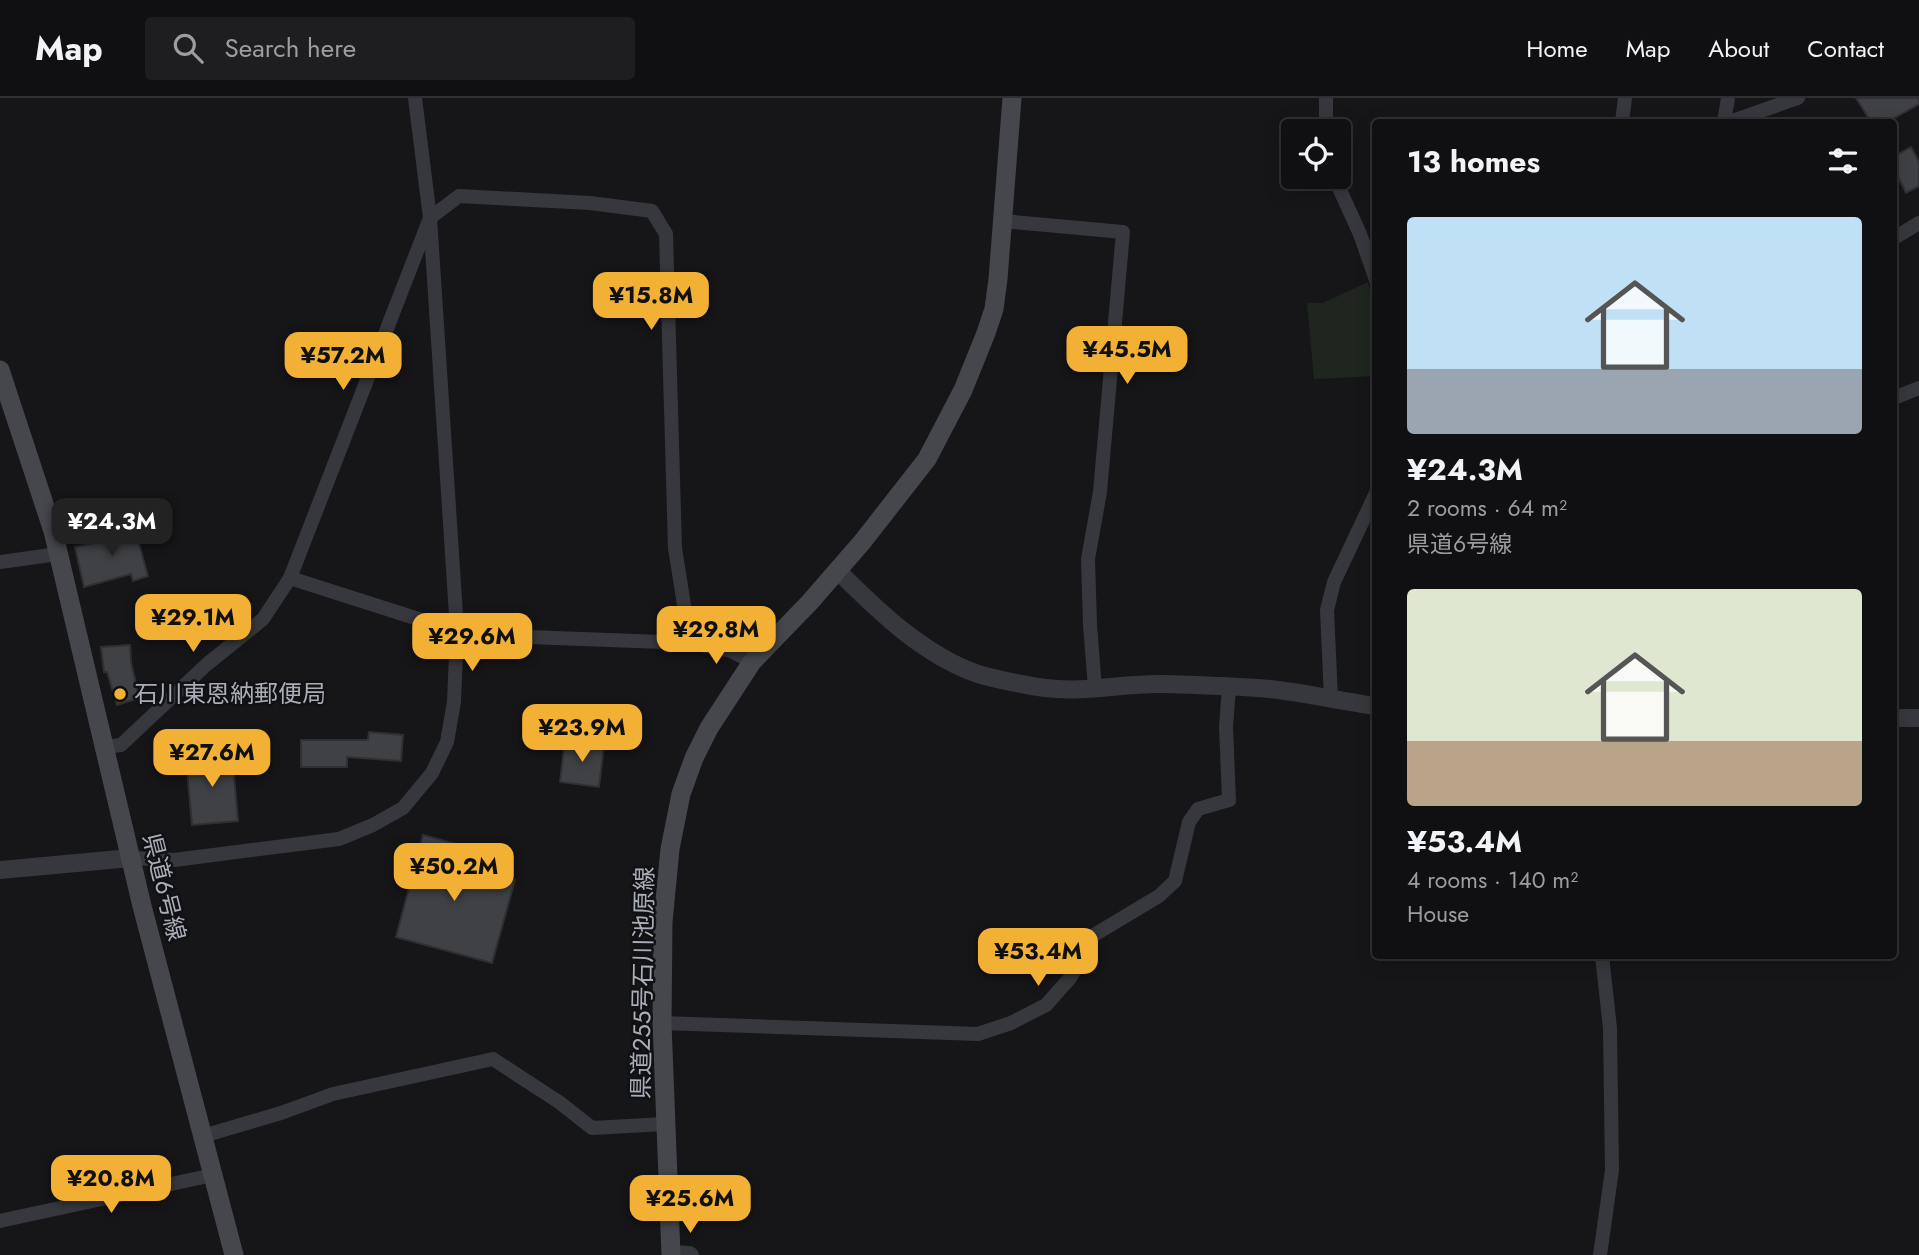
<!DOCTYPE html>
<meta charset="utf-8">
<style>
:root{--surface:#101012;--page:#1e1e20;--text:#f1f3f6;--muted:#9c9d9f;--line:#303032;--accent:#f2b134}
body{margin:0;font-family:Jost,"Noto Sans JP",sans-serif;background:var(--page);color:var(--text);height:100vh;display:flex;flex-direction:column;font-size:26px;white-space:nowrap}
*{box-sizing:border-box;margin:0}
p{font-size:23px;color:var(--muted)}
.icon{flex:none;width:38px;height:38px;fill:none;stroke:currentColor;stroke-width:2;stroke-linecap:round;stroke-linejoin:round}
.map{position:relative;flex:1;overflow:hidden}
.panel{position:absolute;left:1372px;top:21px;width:525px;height:840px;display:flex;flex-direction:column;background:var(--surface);border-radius:7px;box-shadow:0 4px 18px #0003,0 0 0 2px var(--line)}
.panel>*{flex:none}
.tools{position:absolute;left:1281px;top:21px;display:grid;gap:14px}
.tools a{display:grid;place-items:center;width:70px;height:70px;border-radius:7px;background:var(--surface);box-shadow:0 4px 18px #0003,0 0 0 2px var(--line);font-size:35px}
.price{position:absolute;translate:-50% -60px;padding:0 16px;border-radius:14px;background:var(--accent);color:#111;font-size:23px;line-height:46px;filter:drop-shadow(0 2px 4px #0008)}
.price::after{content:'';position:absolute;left:50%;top:42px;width:21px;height:16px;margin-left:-10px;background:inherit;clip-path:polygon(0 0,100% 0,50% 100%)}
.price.active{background:#222;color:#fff}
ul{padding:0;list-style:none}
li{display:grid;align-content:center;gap:14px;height:371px;padding:0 35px}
li span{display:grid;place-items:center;height:217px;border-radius:7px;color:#555}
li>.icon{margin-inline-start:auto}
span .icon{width:126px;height:126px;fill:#fffc;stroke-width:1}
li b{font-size:30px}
h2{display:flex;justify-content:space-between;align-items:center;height:84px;padding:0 35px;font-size:30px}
header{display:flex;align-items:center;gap:42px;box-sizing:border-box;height:98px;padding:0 35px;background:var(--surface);border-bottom:2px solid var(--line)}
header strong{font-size:33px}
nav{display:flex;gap:38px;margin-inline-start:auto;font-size:24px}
.search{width:490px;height:63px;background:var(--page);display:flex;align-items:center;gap:18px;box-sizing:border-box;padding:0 24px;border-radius:7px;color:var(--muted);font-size:26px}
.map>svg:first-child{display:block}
</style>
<header>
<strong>Map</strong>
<div class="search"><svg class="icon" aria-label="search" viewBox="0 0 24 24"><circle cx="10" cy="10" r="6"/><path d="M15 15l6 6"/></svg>Search here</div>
<nav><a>Home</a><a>Map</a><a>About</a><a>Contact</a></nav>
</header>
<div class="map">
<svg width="1919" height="1157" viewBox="0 0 1919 1157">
<rect width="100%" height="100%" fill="#161618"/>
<!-- green -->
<polygon fill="#1e261f" points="1368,184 1375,211 1375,278 1314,281 1307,205 1323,205"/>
<!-- building -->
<g fill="#404145" stroke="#303034" stroke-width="2">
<polygon points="1856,0 1919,0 1919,6 1887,24 1871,24"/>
<polygon points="1911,49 1919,64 1919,88 1906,95 1894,71 1894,58"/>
<polygon points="132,421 148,478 133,483 131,476 84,489 75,449 123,439 120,423"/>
<polygon points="130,547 131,564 139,600 117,607 107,574 104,574 101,549"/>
<polygon points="369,634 403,637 401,663 347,659 347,669 301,669 301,642 368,642"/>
<polygon points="565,642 604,647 599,689 560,684"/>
<polygon points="232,655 238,723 192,727 186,659"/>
<polygon points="423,737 463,748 458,767 515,782 492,865 396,839"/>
</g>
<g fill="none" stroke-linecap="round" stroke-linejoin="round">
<!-- minor -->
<g stroke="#37383d" stroke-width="14">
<polyline points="1326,0 1326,33"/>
<polyline points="1622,24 1625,0"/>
<polyline points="1724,24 1728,0"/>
<polyline points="1729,24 1798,0"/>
<polyline points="1334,79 1360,136 1376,182"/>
<polyline points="1003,123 1123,134 1100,394 1088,461 1090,527 1095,590"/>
<polyline points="1894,140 1919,125"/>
<polyline points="1894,300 1919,290"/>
<polyline points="0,464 58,456"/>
<polyline points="290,480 434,526 474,537 690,545 731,553 752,564"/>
<polyline points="1331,601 1327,512 1334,484 1376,395"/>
<polyline points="105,649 121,647 206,567 263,521 290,480 430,120 459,98 590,105 652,113 666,136 675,450 690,545"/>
<polyline points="131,760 174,762 339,741 373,727 403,710 432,675 447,644 454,604 457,532 430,120 415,0"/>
<polyline points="662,925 978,936 1011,925 1046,907 1070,880 1094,837 1159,798 1175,783 1189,724 1198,711 1229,702 1226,629 1229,589"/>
<polyline points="203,1038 281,1015 333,996 493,961 559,1004 592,1030 665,1026"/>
<polyline points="0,1123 213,1077"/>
<polyline points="671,1154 690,1155 692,1157"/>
<polyline points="1600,1157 1612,1072 1610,930 1602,858"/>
</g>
<!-- tertiary -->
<g stroke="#37383d" stroke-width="18">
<path d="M 837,472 C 877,512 923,557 978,576 C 995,581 1028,588 1046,590 C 1085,595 1124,585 1163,586 C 1199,587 1235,588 1270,591 C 1305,595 1341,603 1376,608"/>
<polyline points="1894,620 1919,620"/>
<polyline points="0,772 131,760"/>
</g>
<!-- secondary -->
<g stroke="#45474d" stroke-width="19">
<polyline points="0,272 53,433 142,808 234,1157"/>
<polyline points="671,1157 662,925 663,824 670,751 681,696 694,660 709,630 752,564 810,504 863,443 927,361 963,292 986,235 994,211 998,181 1012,0"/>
</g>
</g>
<!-- markers -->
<circle fill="#f2b134" stroke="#111113" stroke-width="2.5" cx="120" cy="596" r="7"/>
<g text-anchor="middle" stroke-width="5" stroke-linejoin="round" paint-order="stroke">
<!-- poi labels -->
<g font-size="24" fill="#a8adb8" stroke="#111113" text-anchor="start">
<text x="134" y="604">石川東恩納郵便局</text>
</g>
<!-- street labels -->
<g font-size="24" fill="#a8adb8" stroke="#111113">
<text transform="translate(164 789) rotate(76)" y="8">県道6号線</text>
<text transform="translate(643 885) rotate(-89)" y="8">県道255号石川池原線</text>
</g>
</g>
</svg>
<div class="tools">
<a><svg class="icon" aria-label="locate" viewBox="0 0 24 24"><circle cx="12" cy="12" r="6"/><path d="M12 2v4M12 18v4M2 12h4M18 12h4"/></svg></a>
</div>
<b class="price" style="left:651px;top:234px">¥15.8M</b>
<b class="price" style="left:1127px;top:288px">¥45.5M</b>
<b class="price" style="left:343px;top:294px">¥57.2M</b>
<b class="price active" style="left:112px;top:460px">¥24.3M</b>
<b class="price" style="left:193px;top:556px">¥29.1M</b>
<b class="price" style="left:716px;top:568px">¥29.8M</b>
<b class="price" style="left:472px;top:575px">¥29.6M</b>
<b class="price" style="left:582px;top:666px">¥23.9M</b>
<b class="price" style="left:212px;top:691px">¥27.6M</b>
<b class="price" style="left:454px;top:805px">¥50.2M</b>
<b class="price" style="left:1038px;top:890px">¥53.4M</b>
<b class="price" style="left:111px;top:1117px">¥20.8M</b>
<b class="price" style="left:690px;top:1137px">¥25.6M</b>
<section class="panel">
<h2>13 homes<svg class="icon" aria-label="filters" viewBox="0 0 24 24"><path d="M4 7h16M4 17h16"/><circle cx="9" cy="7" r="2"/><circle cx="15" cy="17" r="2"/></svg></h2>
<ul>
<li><span style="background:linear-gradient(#bfe0f5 70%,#9aa5b1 0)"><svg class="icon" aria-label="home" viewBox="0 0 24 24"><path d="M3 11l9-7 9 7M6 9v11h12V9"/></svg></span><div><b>¥24.3M</b><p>2 rooms · 64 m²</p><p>県道6号線</p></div></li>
<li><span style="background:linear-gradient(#dfe7d0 70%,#b9a48a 0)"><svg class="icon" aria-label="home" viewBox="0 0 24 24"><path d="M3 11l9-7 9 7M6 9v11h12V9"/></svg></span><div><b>¥53.4M</b><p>4 rooms · 140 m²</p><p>House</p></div></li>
</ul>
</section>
</div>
